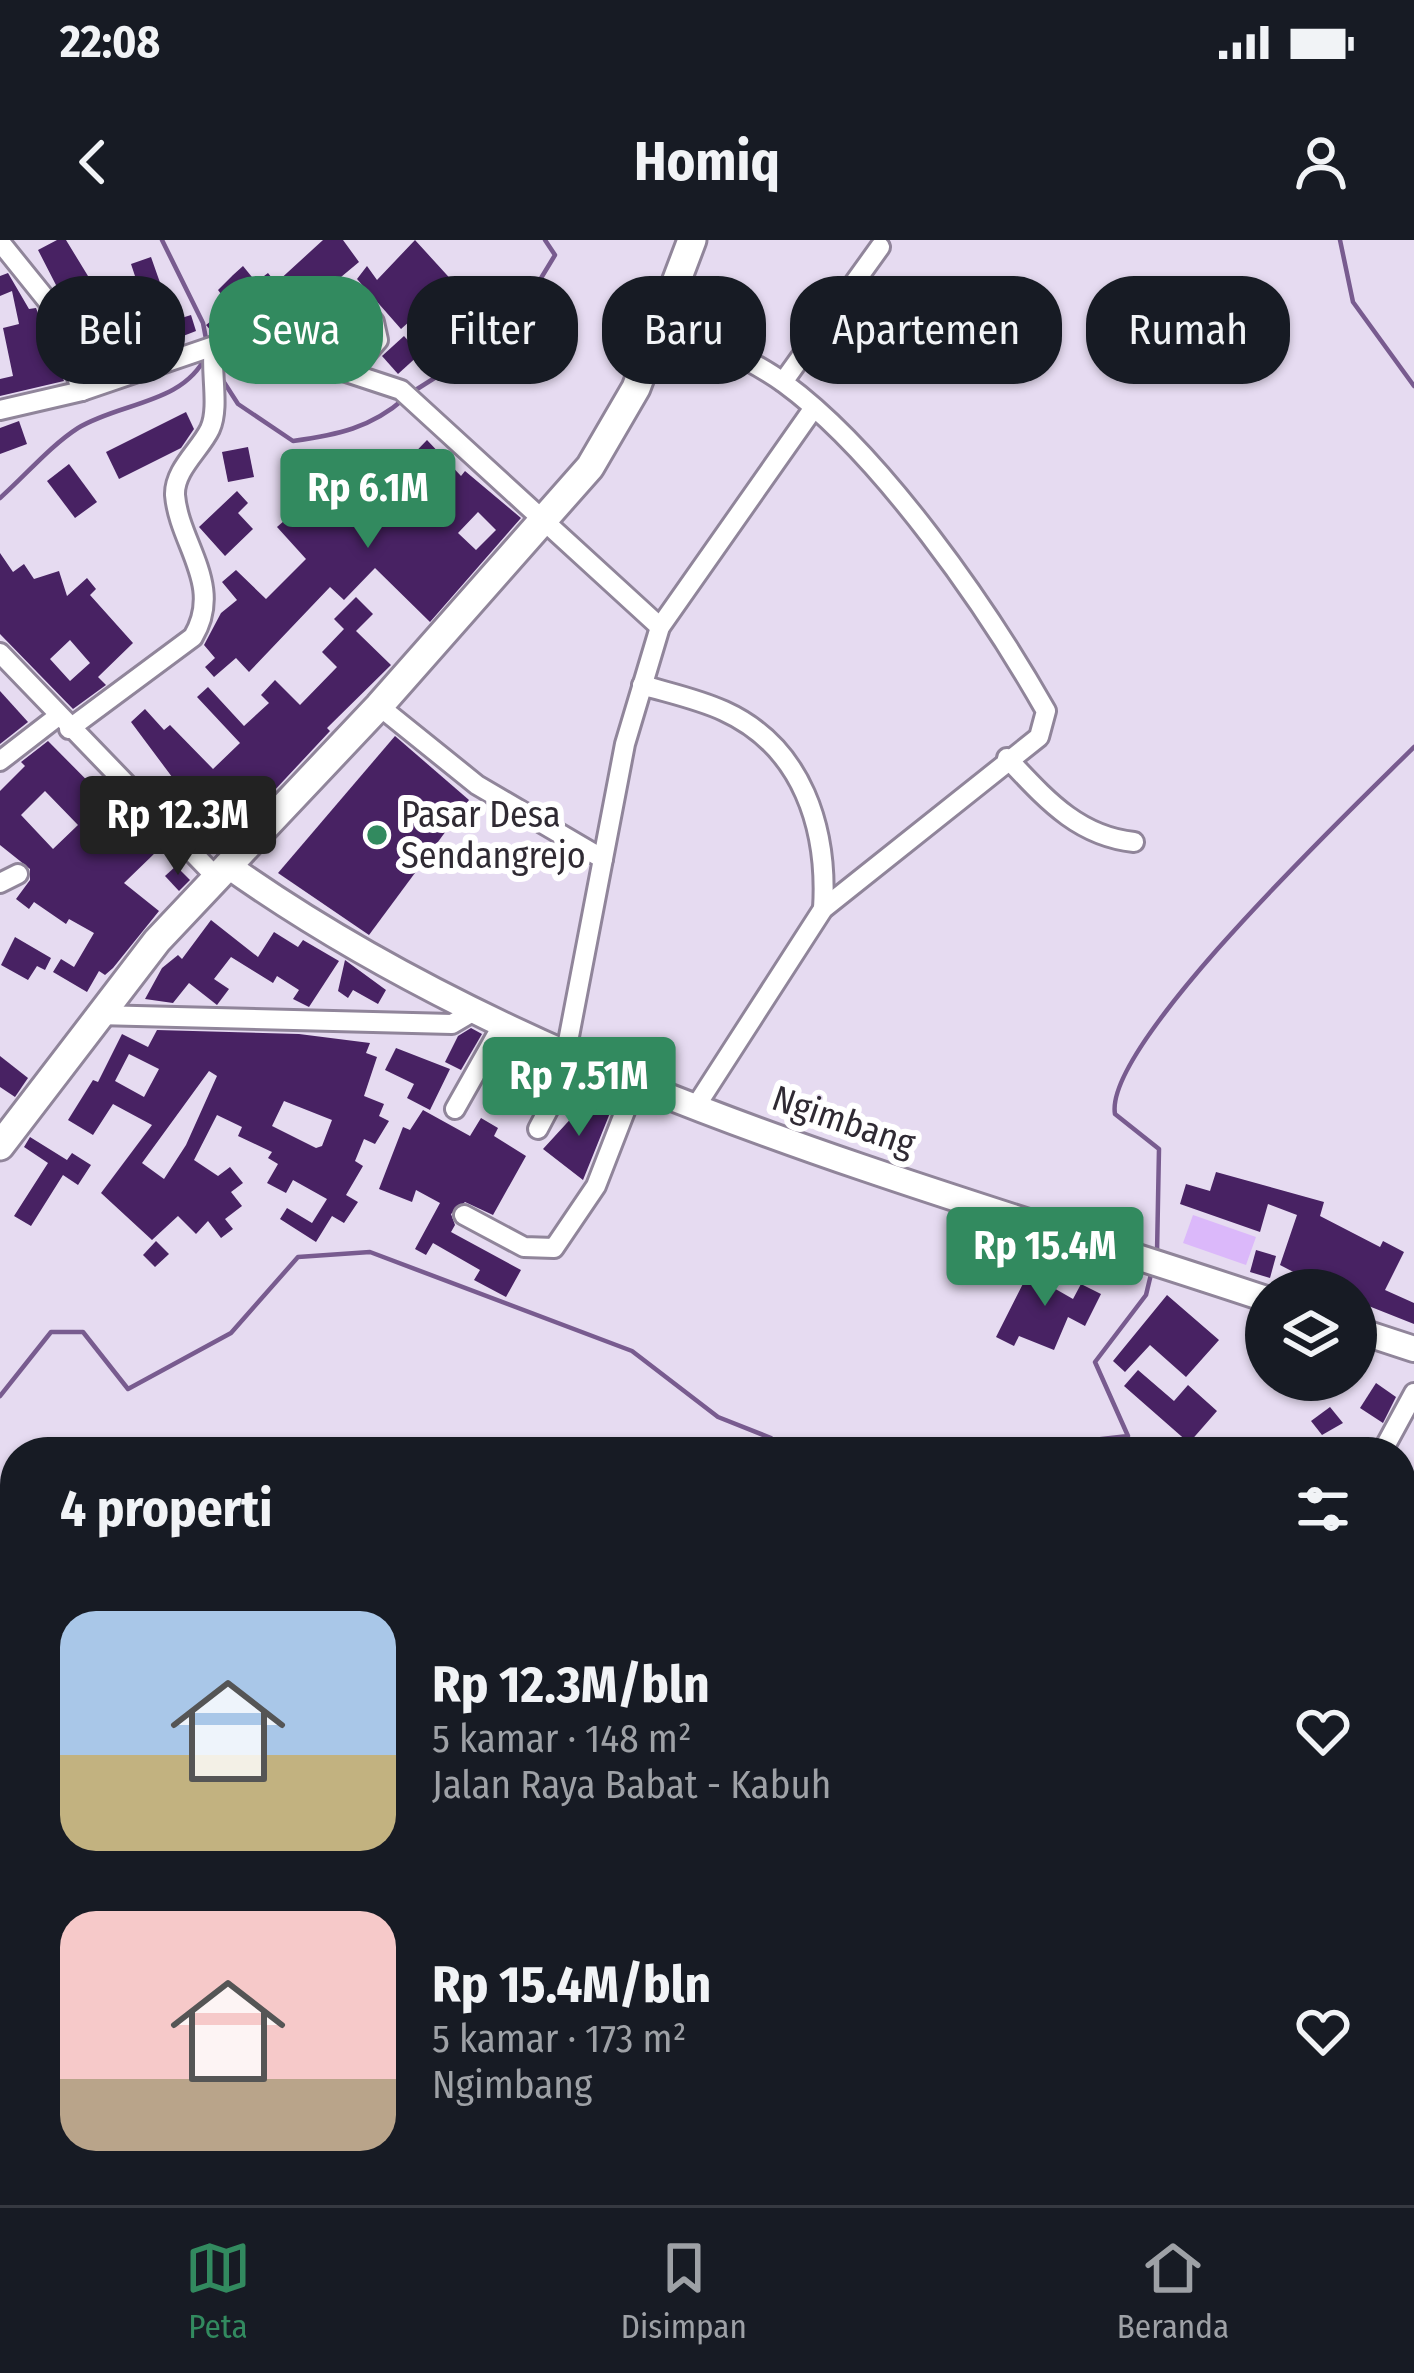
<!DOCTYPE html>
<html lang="id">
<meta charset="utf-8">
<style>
:root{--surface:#171b24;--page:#242831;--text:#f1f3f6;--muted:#9ea1a6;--line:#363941;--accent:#328a5f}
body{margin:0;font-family:"Fira Sans Condensed",sans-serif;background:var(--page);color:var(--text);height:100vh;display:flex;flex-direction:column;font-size:45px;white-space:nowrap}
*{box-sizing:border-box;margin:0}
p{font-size:39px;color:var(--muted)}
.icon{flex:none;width:66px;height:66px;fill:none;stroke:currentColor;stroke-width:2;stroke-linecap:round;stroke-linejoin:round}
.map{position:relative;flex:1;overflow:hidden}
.sheet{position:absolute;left:0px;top:1197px;width:1416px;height:768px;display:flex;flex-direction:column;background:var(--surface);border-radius:48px 48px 0 0;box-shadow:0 3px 9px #0004}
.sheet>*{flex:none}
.banner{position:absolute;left:36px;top:36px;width:1344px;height:108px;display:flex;gap:24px}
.fabs{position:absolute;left:1245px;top:1029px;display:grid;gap:24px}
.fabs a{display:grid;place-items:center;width:132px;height:132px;border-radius:50%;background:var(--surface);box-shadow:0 3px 9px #0004;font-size:60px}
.price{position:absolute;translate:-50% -102px;padding:0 27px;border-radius:12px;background:var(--accent);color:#fff;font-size:39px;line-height:78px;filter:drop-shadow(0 3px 6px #0008)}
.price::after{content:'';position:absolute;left:50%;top:72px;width:36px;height:27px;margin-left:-18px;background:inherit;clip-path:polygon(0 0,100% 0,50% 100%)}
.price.on{background:#222;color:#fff}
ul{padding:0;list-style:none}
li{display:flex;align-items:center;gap:36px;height:300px;padding:0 60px}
li span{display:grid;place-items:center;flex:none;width:336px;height:240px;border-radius:36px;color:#555}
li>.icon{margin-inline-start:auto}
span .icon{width:144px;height:144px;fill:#fffc;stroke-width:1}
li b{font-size:51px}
h2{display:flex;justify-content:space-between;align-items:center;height:144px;padding:0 60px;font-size:51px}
.tag{padding:0 42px;border-radius:48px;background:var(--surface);box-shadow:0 3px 9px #0004;font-size:42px;line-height:108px}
.tag.on{background:var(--accent);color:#fff}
.status{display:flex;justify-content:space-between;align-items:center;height:84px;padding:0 60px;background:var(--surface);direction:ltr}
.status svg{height:33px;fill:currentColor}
header{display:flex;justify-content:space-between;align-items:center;height:156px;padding:0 60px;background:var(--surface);font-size:54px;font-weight:700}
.menu{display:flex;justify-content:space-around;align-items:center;height:168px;border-top:3px solid var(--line);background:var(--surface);font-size:33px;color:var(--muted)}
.menu a{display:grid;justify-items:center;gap:6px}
.menu .on{color:var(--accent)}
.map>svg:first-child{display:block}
</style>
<div class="status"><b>22:08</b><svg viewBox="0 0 49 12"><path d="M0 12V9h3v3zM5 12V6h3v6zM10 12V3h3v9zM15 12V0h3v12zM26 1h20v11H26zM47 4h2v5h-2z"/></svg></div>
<header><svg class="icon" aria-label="back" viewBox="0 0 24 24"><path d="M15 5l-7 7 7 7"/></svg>Homiq<svg class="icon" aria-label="person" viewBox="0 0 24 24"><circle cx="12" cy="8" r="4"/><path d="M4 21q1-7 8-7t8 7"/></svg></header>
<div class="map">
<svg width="1414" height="1965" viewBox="0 0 1414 1965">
<rect width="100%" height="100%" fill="#e6dbf1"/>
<!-- green -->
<polygon fill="#dbb8fa" points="1193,975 1256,997 1246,1025 1183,1003"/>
<!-- forest -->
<polygon fill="#b68ed7" points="368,1950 706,1950 711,1965 354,1965"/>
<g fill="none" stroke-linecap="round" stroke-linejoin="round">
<!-- stream -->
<g stroke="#785b8f" stroke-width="4.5">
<polyline points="162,0 203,83 207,104"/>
<polyline points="1340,0 1353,62 1414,146"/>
<path d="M 220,136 L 238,164 L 293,201 C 337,195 371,188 405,158"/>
<polyline points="414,151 509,91 555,15 545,0"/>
<path d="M 0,258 C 25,236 50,206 78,188 C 121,162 183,164 206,116"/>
<path d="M 1157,1013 L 1159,909 L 1115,874 C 1103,804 1357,564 1414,507"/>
<polyline points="0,1156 51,1092 83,1092 128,1149 231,1093 298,1017 370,1012 632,1111 718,1177 771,1198 785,1212"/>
<polyline points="1087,1212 1093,1200 1128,1196 1095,1122 1146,1055 1152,1030"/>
<polyline points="0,1417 15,1437"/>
<polyline points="0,1551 15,1540"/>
</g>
</g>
<!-- building -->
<g fill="#482263" fill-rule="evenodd">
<polygon points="57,0 66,0 99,54 135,36 131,24 151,17 164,54 156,57 163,77 147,83 137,53 101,71 114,99 135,91 145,115 90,134 85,121 93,117 38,10"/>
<polygon points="323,0 343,0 359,22 269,97 255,78 234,95 213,93 206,85 230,66 218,50 233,35 243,26 256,42 268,33 276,43"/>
<polygon points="415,0 487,79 454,108 420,72 401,89 357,39 367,26 377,40"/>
<polygon points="8,33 29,69 36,68 64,141 0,156 0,139 13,136 3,88 19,84 12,51 0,56 0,36"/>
<polygon points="334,68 363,94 349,113 330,97 326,102 314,93"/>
<polygon points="191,75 196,91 178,98 172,81"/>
<polygon points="404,96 420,114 398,134 382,116"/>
<polygon points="186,172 194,189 181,208 119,239 106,212"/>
<polygon points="19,181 27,204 0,214 0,188"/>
<path d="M 427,200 L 461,236 L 465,231 L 521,278 L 430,382 L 375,328 L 344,360 L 330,347 L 249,432 L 236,418 L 214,437 L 205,427 L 215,418 L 204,405 L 221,373 L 237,360 L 222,342 L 236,330 L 266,359 L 306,319 L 277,287 L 332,239 L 317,222 L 328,212 L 365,249 L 372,242 L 397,270 L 421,249 L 400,228 ZM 478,272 L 496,290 L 476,310 L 458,293 Z"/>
<polygon points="248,207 254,237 228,242 222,212"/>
<polygon points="69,224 97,262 75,278 47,241"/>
<polygon points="237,251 248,263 238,273 253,289 225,316 199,287"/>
<path d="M 0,313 L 13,332 L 24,324 L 34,339 L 59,331 L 67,356 L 87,338 L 96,349 L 90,355 L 133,403 L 98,437 L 106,445 L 73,469 L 0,394 ZM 70,400 L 90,423 L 70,441 L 50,419 Z"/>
<polygon points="356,357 373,374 356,391 391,425 327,488 330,491 228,600 210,612 189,590 221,563 197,539 184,553 131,482 145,469 164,490 170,485 213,529 240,503 197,457 208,447 244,486 269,463 261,455 275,440 300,465 337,427 322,412 344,389 334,379"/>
<polygon points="0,451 28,482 0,504"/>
<polygon points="395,496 469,560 369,695 278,633"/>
<path d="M 48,501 L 157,611 L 124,643 L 159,671 L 113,728 L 105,735 L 99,731 L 87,752 L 53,732 L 61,719 L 74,727 L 94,693 L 69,679 L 66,684 L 34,662 L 29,669 L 16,659 L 30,640 L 30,629 L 0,605 L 0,551 L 25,526 L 21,522 ZM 45,551 L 78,585 L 53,609 L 21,575 Z"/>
<polygon points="176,626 190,640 179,651 165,636"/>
<polygon points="211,680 258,717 274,692 298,707 303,700 339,721 309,767 293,759 299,750 277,736 273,743 231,717 214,739 229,749 217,765 189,743 173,763 145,759 162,728 178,715 182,719"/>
<polygon points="15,697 51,718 45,730 37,726 28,740 1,725"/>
<polygon points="345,720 386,750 378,764 353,750 348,758 338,751"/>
<polygon points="471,788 482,794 461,830 445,822 458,796"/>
<path d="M 157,790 L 299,794 L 370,803 L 366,813 L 377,817 L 364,856 L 384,864 L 379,876 L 389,881 L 375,904 L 364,899 L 355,921 L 363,926 L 346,955 L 358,962 L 344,983 L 332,976 L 316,1002 L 280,979 L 287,968 L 312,983 L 327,959 L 293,940 L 286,953 L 267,943 L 278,924 L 268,918 L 272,912 L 238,896 L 242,887 L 217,875 L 194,920 L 218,936 L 230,927 L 243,943 L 231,952 L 242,966 L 225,979 L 233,989 L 221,998 L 208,981 L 196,994 L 178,976 L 152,1000 L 101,953 L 152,885 L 113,864 L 93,895 L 68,880 L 93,840 L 98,842 L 122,794 L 148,807 ZM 129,814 L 159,829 L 144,857 L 115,841 ZM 209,831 L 217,836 L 186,905 L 164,939 L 142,923 ZM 284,861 L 332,880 L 322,906 L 316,908 L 272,886 Z"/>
<polygon points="396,808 450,829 430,870 407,858 414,844 385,830"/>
<polygon points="0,816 28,838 15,857 0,847"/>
<polygon points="497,822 532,836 536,829 550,836 536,863 484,844"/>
<polygon points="587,861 601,872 605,864 612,868 583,940 543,909"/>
<polygon points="423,870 470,896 481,878 498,888 494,896 526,916 493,975 465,962 451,974 455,985 451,992 521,1030 506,1057 474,1040 480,1030 433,1003 426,1015 415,1009 440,963 416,950 412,962 379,949 403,887 410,890"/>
<polygon points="30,897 67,920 72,913 91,925 78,945 63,935 31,986 14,976 48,923 24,907"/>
<polygon points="1216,932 1324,962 1320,976 1380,1007 1383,1001 1404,1012 1385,1050 1414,1063 1414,1084 1356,1061 1356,1050 1328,1050 1280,1025 1297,975 1268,964 1260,992 1180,964 1186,944 1210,951"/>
<polygon points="156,1001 169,1014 155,1027 143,1015"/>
<polygon points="1256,1010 1276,1016 1270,1038 1250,1032"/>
<polygon points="1037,1016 1055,1026 1045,1043 1073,1059 1081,1044 1101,1054 1085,1086 1068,1077 1054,1110 1019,1096 1014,1106 996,1097"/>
<polygon points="1167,1055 1219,1100 1186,1137 1150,1105 1125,1132 1113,1121"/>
<polygon points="1138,1130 1174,1161 1188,1145 1217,1171 1189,1203 1124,1146"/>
<polygon points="1376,1143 1396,1157 1383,1183 1360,1168"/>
<polygon points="1330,1167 1343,1183 1322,1195 1311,1181"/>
<polygon points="1414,1258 1414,1309 1401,1299 1401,1275"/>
<polygon points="1401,1564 1414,1571 1414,1614 1406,1619 1414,1632 1414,1658 1401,1638"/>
<polygon points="15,1707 15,1760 0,1752 0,1735"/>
<polygon points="15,1790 15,1844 0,1854 0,1803"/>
<polygon points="0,1888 15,1904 15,1934 0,1918"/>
<polygon points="44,1950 72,1950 83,1962 92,1950 121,1965 28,1965"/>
<polygon points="214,1950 259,1950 286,1965 241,1965"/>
</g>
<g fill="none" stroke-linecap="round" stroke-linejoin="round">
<!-- street casing -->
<g stroke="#90859a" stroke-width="24">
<g id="street">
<polyline points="0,2 50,64 82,151"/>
<path d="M 662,78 C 701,99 748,117 784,143 C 881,214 987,367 1046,471 L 1039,497 L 823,669 L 696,866"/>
<polyline points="351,131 378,100 374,82 359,63"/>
<polyline points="783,142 880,7"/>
<polyline points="0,170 82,151 214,106 310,120 401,150 660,387"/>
<polyline points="0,413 216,637"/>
<path d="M 642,445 C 669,453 698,459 724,471 C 803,507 828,589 823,669"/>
<polyline points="379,466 477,545 603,619"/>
<path d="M 69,489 L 193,397 C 224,345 179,304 175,255 C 174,230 200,210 210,189 C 220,167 210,131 214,106"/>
<path d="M 1007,518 C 1045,558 1077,596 1134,602"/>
<polyline points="0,521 57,477"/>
<polyline points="0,643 18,634"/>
<polyline points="97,775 452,784 474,771"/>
<polyline points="566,812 625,504 660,387 813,169"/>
<polyline points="455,869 503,784"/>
<polyline points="538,889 576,817"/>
<polyline points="464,975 524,1007 554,1008 596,946 636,843"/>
<polyline points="1382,1212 1414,1153"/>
<polyline points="1401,1332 1414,1345"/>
<polyline points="1401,1473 1414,1457"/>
<polyline points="1401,1543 1414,1558"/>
<polyline points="0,1698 15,1674"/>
<polyline points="1401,1867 1414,1852"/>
<polyline points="1401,1894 1414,1917"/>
<polyline points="146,1950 207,1965"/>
<polyline points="0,1957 16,1950"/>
<polyline points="325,1965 344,1950"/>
<polyline points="1324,1965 1343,1950"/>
</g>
</g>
<!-- secondary casing -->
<g stroke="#90859a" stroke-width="30">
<g id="secondary">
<path d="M 227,625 C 535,844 912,941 1266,1059"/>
<polyline points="1356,1090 1414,1109"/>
</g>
</g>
<!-- primary casing -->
<g stroke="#90859a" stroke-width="33">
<polyline id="primary" points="0,906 157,701 379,466 590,227 636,148 692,0"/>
</g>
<!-- street -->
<use href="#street" stroke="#fff" stroke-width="18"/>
<!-- secondary -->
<use href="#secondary" stroke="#fff" stroke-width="24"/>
<!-- primary -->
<use href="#primary" stroke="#fff" stroke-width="27"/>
</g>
<!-- markers -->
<circle fill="#328a5f" stroke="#fff" stroke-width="4.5" cx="377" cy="595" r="12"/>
<g text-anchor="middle" stroke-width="12" stroke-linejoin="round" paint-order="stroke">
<!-- poi labels -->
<g font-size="36" fill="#2f2a33" stroke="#fff" text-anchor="start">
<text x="401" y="587">Pasar Desa<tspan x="401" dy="41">Sendangrejo</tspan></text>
</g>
<!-- street labels -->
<g font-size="36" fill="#2f2a33" stroke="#fff">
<text transform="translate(844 880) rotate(19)" y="13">Ngimbang</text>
</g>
</g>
</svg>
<div class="fabs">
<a><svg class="icon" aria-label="layers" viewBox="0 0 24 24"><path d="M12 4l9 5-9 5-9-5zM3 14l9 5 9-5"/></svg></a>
</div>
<b class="price" style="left:368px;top:311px">Rp 6.1M</b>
<b class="price on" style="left:178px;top:638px">Rp 12.3M</b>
<b class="price" style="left:579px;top:899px">Rp 7.51M</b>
<b class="price" style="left:1045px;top:1069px">Rp 15.4M</b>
<div class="banner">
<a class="tag">Beli</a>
<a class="tag on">Sewa</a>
<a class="tag">Filter</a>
<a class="tag">Baru</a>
<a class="tag">Apartemen</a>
<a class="tag">Rumah</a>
</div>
<section class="sheet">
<h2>4 properti<svg class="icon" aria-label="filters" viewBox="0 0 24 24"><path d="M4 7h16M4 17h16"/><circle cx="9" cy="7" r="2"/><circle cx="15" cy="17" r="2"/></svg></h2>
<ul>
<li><span style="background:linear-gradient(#a9c7e8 60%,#c2b280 0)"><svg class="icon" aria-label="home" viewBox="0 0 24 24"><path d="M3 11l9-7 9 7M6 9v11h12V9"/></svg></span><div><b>Rp 12.3M/bln</b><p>5 kamar · 148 m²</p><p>Jalan Raya Babat - Kabuh</p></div><svg class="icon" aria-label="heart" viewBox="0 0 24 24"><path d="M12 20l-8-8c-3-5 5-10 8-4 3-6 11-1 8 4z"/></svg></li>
<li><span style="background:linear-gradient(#f6c9c9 70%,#b9a48a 0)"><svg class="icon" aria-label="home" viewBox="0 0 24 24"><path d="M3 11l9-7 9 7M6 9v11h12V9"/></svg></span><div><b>Rp 15.4M/bln</b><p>5 kamar · 173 m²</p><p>Ngimbang</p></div><svg class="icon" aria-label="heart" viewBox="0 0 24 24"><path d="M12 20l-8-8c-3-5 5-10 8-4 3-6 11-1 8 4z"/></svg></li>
</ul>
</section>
</div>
<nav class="menu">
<a class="on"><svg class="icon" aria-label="map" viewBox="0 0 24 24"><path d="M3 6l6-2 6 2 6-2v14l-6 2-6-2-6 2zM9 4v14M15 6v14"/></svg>Peta</a>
<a><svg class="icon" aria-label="saved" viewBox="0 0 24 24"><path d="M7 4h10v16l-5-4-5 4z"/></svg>Disimpan</a>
<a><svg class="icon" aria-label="home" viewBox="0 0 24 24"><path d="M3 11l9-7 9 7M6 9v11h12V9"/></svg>Beranda</a>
</nav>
